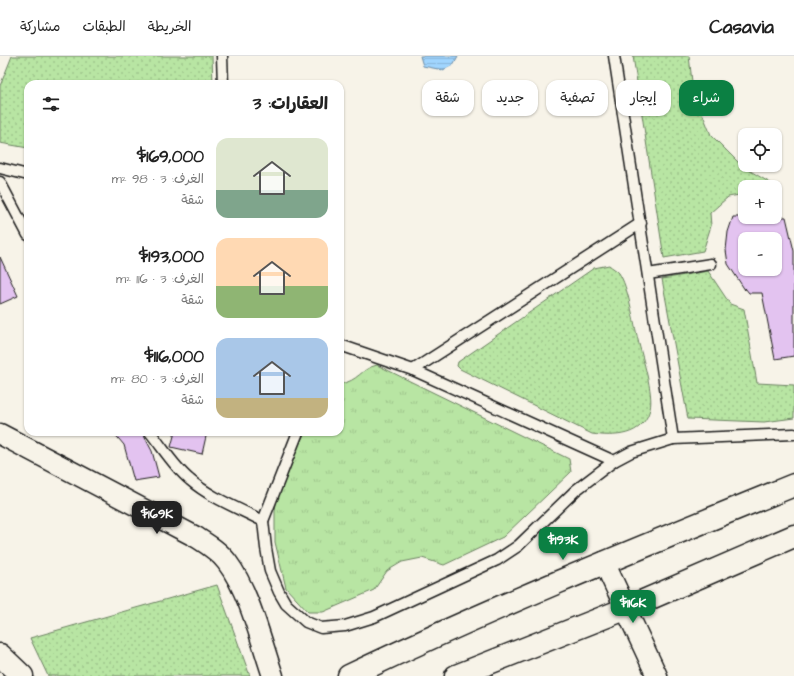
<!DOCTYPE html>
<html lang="ar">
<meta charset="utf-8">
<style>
:root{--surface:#fff;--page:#f2f2f2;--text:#222;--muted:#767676;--line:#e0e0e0;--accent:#0b8043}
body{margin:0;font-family:"Architects Daughter","Playpen Sans Arabic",sans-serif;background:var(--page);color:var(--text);direction:rtl;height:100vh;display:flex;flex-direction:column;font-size:15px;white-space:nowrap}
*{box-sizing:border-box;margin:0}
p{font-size:13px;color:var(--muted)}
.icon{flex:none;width:22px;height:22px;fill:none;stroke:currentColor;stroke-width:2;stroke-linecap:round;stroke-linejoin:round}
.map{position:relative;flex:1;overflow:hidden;direction:ltr}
.panel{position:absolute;left:24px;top:24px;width:320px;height:356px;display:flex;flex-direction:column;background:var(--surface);border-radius:12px;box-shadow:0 1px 3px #0004;direction:rtl}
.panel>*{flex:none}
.guide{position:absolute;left:356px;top:24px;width:378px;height:36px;direction:rtl;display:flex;gap:8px}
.buttons{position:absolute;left:738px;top:72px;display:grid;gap:8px}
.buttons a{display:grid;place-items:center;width:44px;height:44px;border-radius:8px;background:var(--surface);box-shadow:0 1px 3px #0004;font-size:20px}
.price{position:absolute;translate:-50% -34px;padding:0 9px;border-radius:8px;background:var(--accent);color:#fff;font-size:13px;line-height:26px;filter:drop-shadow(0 1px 2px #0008)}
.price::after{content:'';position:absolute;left:50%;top:24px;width:12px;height:9px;margin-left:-6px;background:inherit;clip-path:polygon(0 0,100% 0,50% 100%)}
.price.current{background:#222;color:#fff}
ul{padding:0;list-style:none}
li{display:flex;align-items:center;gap:12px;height:100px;padding:0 16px}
li span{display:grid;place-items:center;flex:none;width:112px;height:80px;border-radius:12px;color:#555}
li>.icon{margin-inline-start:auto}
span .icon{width:48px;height:48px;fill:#fffc;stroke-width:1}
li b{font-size:17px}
h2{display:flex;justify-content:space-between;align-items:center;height:48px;padding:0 16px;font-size:17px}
.pill{padding:0 14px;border-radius:12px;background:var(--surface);box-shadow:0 1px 3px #0004;font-size:14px;line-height:36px}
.pill.current{background:var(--accent);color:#fff}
header{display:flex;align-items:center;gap:24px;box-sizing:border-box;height:56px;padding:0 20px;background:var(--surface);border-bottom:1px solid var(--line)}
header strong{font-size:19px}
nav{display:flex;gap:22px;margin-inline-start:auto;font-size:14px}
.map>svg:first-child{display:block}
</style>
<header>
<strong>Casavia</strong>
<nav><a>الخريطة</a><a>الطبقات</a><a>مشاركة</a></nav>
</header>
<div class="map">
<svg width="794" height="620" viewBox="0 0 794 620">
<defs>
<pattern id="grass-dots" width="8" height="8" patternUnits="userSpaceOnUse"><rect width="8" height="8" fill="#b8e5a3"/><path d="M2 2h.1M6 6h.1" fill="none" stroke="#9ec48c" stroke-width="1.8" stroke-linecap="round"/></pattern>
<pattern id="park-tufts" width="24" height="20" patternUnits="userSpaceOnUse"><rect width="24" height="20" fill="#b8e5a3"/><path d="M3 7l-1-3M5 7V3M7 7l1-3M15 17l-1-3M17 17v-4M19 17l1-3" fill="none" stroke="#9ec48c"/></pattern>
<pattern id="water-rules" width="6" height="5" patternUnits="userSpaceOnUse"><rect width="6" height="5" fill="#a0d5fe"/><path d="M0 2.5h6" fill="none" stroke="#89b6d9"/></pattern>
</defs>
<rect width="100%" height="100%" fill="#f7f3e8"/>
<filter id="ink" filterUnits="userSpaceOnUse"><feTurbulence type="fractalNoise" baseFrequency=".025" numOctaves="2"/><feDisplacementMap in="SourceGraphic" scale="8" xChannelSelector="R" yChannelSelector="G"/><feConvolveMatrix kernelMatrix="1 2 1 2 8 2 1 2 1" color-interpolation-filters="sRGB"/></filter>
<g filter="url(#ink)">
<!-- grass -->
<g fill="url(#grass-dots)" stroke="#6a8060">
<polygon points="12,0 212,0 213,28 28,28 28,92 0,87 0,30"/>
<polygon points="633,0 689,0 693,34 711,79 742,110 777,131 745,131 745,138 728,141 710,157 711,170 703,195 664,202"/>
<path d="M 609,209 C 612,212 617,214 619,217 C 628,230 634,267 638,284 C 642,301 654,337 650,353 C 643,381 614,381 592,378 L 460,313 L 457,310 L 458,306 L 594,212 Z"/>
<polygon points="708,215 730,248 744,253 757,327 794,329 794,362 764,366 688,363 662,223"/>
<polygon points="217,529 250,620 48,620 30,582"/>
</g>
<!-- park -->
<path fill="url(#park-tufts)" stroke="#6a8060" d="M 377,309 L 569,403 L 571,416 L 503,481 L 444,509 L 422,502 L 402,506 L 387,515 L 374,534 L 323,556 L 308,556 L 286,532 L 275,486 L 275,455 L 278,431 L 305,376 L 340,376 L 340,328 C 359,325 360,313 377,309 Z"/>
<!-- water -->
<polygon fill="url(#water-rules)" stroke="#6b8ba4" points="420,0 458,0 453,9 443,14 423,10"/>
<!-- building -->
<g fill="#e3c3f0" stroke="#1c1c1c" fill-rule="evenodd">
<path d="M 733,161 L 786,161 L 794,195 L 794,300 L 775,303 L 762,237 L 749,237 L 745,232 L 745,234 L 728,208 L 726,194 L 728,176 ZM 745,183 L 775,183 L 775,213 L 745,213 Z"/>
<polygon points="0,201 18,240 0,248"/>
<polygon points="113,376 142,376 152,395 159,421 134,425 124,389"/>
<polygon points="175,376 207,376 202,398 171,391"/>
</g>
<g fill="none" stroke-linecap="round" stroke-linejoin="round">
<!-- lane casing -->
<g stroke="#1c1c1c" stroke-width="13">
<g id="lane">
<polyline points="222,0 223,28"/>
<polyline points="614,0 673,383"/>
<polyline points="0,112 28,119"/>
<polyline points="0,126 28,179"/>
<polyline points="648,218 711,208"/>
<polyline points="340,289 413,314 614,405"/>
<polyline points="413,314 641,167"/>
<path d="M 150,376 C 163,392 174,411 190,424 C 211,442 238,452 263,465"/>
<polyline points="298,376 263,465 266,492 270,515 279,536 286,548 306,566 321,572 345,570 374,561 497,504 518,490 576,434 614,405 631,396 673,383 794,378"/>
</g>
</g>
<!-- street casing -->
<g stroke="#1c1c1c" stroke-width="23">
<g id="street">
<path d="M 0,378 L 196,481 C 207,488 219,495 227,506 C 249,535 261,585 273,620"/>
<polyline points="604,506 657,620"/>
</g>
</g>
<!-- secondary casing -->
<g stroke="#1c1c1c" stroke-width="25">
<g id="secondary">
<polyline points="0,599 22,620"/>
<path d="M 349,620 C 495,550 644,490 794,429"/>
<polyline points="456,620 625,553 794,480"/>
</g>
</g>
<!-- lane -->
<use href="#lane" stroke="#f7f3e8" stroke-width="10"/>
<!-- street -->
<use href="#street" stroke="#f7f3e8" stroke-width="20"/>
<!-- secondary -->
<use href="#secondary" stroke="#f7f3e8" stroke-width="22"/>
</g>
</g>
</svg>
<div class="buttons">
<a><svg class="icon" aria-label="locate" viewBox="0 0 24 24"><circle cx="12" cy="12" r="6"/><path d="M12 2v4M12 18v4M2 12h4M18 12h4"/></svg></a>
<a>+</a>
<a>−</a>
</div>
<b class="price current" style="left:157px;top:479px">$169K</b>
<b class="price" style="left:563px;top:505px">$193K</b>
<b class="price" style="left:633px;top:568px">$116K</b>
<div class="guide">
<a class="pill current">شراء</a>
<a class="pill">إيجار</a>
<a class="pill">تصفية</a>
<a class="pill">جديد</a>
<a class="pill">شقة</a>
</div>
<section class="panel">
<h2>العقارات: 3<svg class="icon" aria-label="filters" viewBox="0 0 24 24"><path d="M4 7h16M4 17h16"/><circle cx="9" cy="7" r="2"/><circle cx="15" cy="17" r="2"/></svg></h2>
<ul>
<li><span style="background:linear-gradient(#dfe7d0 65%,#7fa58c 0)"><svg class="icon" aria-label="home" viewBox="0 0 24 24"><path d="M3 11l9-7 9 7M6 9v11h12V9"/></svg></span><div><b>$169,000</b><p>الغرف: 3 · 98 m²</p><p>شقة</p></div></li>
<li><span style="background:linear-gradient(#ffd9b3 60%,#8fb573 0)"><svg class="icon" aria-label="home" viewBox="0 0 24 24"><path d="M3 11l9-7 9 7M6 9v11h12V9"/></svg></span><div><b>$193,000</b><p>الغرف: 3 · 116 m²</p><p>شقة</p></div></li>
<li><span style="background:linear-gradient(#a9c7e8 75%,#c2b280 0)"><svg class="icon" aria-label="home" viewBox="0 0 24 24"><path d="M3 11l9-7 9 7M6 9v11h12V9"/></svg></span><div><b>$116,000</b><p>الغرف: 3 · 80 m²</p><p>شقة</p></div></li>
</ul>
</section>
</div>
